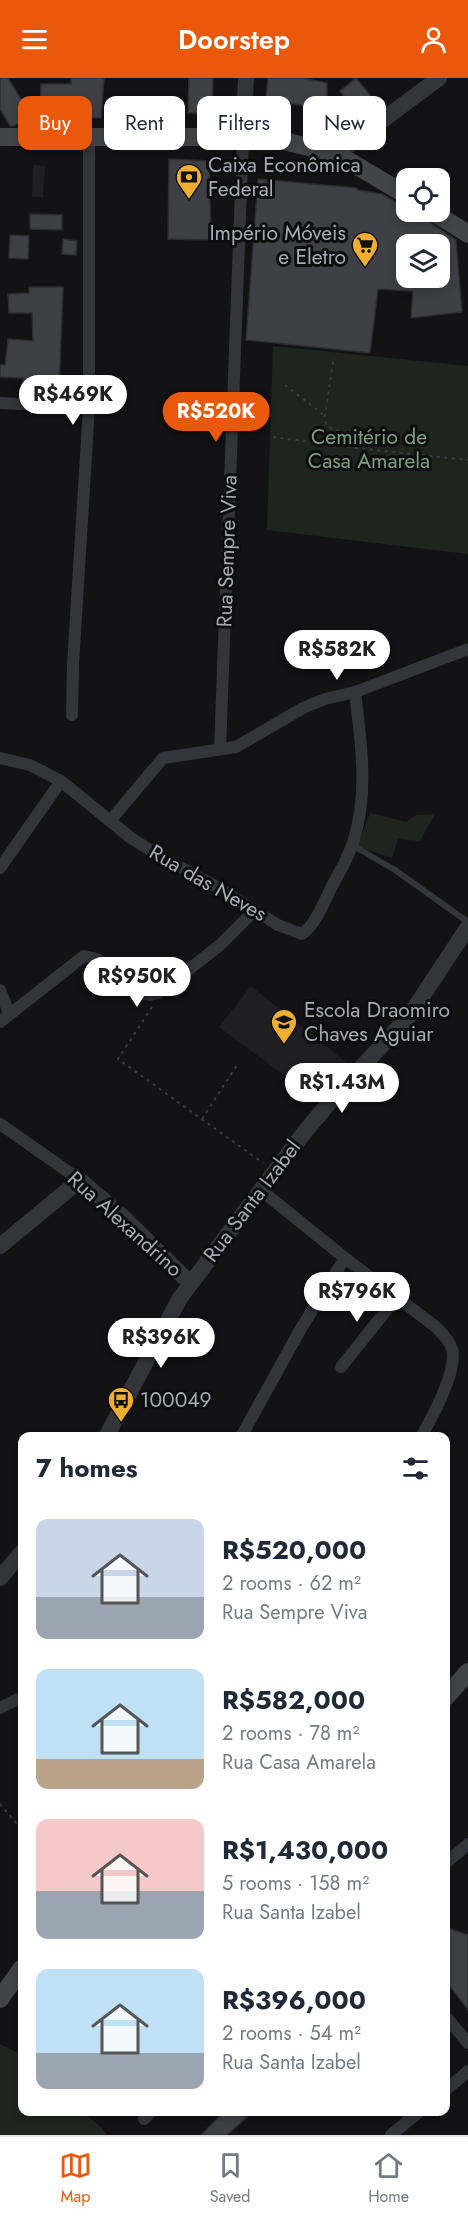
<!DOCTYPE html>
<meta charset="utf-8">
<style>
:root{--surface:#fff;--page:#f2f2f3;--text:#1f2937;--muted:#747a83;--line:#e0e1e3;--accent:#ea580c}
body{margin:0;font-family:Jost,sans-serif;background:var(--page);color:var(--text);height:100vh;display:flex;flex-direction:column;font-size:22px;white-space:nowrap}
*{box-sizing:border-box;margin:0}
p{font-size:20px;color:var(--muted)}
.icon{flex:none;width:33px;height:33px;fill:none;stroke:currentColor;stroke-width:2;stroke-linecap:round;stroke-linejoin:round}
.map{position:relative;flex:1;overflow:hidden}
.sheet{position:absolute;left:18px;top:1354px;width:432px;height:684px;display:flex;flex-direction:column;background:var(--surface);border-radius:12px;box-shadow:0 3px 9px #0003}
.sheet>*{flex:none}
.top-card{position:absolute;left:18px;top:18px;width:432px;height:54px;display:flex;gap:12px}
.fabs{position:absolute;left:396px;top:90px;display:grid;gap:12px}
.fabs a{display:grid;place-items:center;width:54px;height:54px;border-radius:12px;background:var(--surface);box-shadow:0 3px 9px #0003;font-size:30px}
.price{position:absolute;translate:-50% -51px;padding:0 14px;border-radius:21px;background:#fff;color:#222;font-size:20px;line-height:39px;filter:drop-shadow(0 2px 3px #0008)}
.price::after{content:'';position:absolute;left:50%;top:36px;width:18px;height:14px;margin-left:-9px;background:inherit;clip-path:polygon(0 0,100% 0,50% 100%)}
.price.current{background:var(--accent);color:#fff}
ul{padding:0;list-style:none}
li{display:flex;align-items:center;gap:18px;height:150px;padding:0 18px}
li span{display:grid;place-items:center;flex:none;width:168px;height:120px;border-radius:12px;color:#555}
li>.icon{margin-inline-start:auto}
span .icon{width:72px;height:72px;fill:#fffc;stroke-width:1}
li b{font-size:26px}
h2{display:flex;justify-content:space-between;align-items:center;height:72px;padding:0 18px;font-size:26px}
.pill{padding:0 21px;border-radius:12px;background:var(--surface);box-shadow:0 3px 9px #0003;font-size:21px;line-height:54px}
.pill.current{background:var(--accent);color:#fff}
header{display:flex;justify-content:space-between;align-items:center;height:78px;padding:0 18px;background:var(--accent);color:#fff;font-size:27px;font-weight:600}
.tabs{display:flex;justify-content:space-around;align-items:center;height:84px;border-top:2px solid var(--line);background:var(--surface);font-size:16px;color:var(--muted)}
.tabs a{display:grid;justify-items:center;gap:3px}
.tabs .current{color:var(--accent)}
.map>svg:first-child{display:block}
</style>
<header><svg class="icon" aria-label="menu" viewBox="0 0 24 24"><path d="M4 6h16M4 12h16M4 18h16"/></svg>Doorstep<svg class="icon" aria-label="person" viewBox="0 0 24 24"><circle cx="12" cy="8" r="4"/><path d="M4 21q1-7 8-7t8 7"/></svg></header>
<div class="map">
<svg width="468" height="2057" viewBox="0 0 468 2057">
<rect width="100%" height="100%" fill="#131315"/>
<!-- built -->
<g fill="#1f1f22">
<polygon points="33,87 45,88 43,119 32,119"/>
<polygon points="251,908 347,985 316,1021 219,949"/>
</g>
<!-- green -->
<g fill="#1e251f">
<polygon points="273,268 468,288 468,476 267,452"/>
<polygon points="370,735 406,744 416,737 435,736 420,763 398,761 392,780 357,768"/>
<path d="M 0,1966 L 22,1977 L 22,2034 L 46,2034 L 44,2039 C 52,2033 72,2031 81,2035 C 90,2038 102,2049 107,2057 L 0,2057 Z"/>
</g>
<!-- building -->
<g fill="#3f4045" stroke="#2d2d31" stroke-width="1.5" fill-rule="evenodd">
<polygon points="0,0 8,0 31,37 14,48 10,48 0,31"/>
<polygon points="71,0 104,0 101,40 67,38 67,43 40,43 41,6 71,6"/>
<polygon points="189,0 213,0 212,35 188,35"/>
<polygon points="268,0 302,0 327,5 327,32 266,21"/>
<polygon points="356,0 379,28 362,41 340,13"/>
<polygon points="169,81 209,83 211,162 168,161"/>
<path d="M 258,101 L 357,110 L 357,112 L 382,116 L 406,130 L 406,134 L 412,134 L 425,141 L 456,162 L 462,234 L 411,240 L 413,213 L 378,211 L 370,275 L 246,262 ZM 406,166 L 440,166 L 440,200 L 406,200 Z"/>
<polygon points="30,136 62,137 62,152 30,151"/>
<polygon points="10,157 29,158 28,181 9,180"/>
<polygon points="63,161 77,163 76,177 62,176"/>
<polygon points="29,209 63,209 59,313 23,313 23,300 0,299 0,287 5,287 8,261 33,263 32,235 9,235 8,216 29,215"/>
<polygon points="446,1849 468,1857 468,1932 446,1903"/>
<polygon points="224,2034 241,2034 247,2039 227,2057 201,2057"/>
</g>
<g fill="none" stroke-linecap="round" stroke-linejoin="round">
<!-- path -->
<g stroke="#3a3c41" stroke-width="2" stroke-dasharray="3 4.5" stroke-linecap="butt">
<polyline points="333,284 325,338 326,346 332,351 349,355 349,369"/>
<polyline points="285,307 325,338"/>
<polyline points="273,359 356,370 468,382"/>
<polyline points="152,929 118,981 263,1085"/>
<polyline points="202,1041 237,987"/>
<polyline points="0,1726 22,1752"/>
</g>
<!-- service -->
<polyline stroke="#34353a" stroke-width="6" points="352,767 395,792 468,844"/>
<!-- minor -->
<g stroke="#34353a" stroke-width="12">
<polyline points="0,325 89,329"/>
<polyline points="72,637 73,587 89,329 89,59"/>
<polyline points="220,671 243,59"/>
<path d="M 0,680 L 30,687 L 61,703 L 131,760 L 163,780 L 219,810 L 278,847 L 302,856 C 315,847 324,825 331,810 C 339,795 348,780 353,765 C 369,715 361,665 355,614"/>
<polyline points="110,743 163,680 236,669 303,630 325,621 355,614 468,571"/>
<polyline points="0,790 61,703"/>
<polyline points="0,912 9,935"/>
<polyline points="0,944 84,878 97,881 141,915 150,917 159,915 220,867 254,833"/>
<polyline points="0,1046 80,1102"/>
<path d="M 262,1113 L 345,1180 L 436,1249 C 442,1255 450,1263 452,1271 C 458,1292 432,1340 421,1359"/>
<polyline points="341,1289 397,1219"/>
<polyline points="241,1359 300,1252 345,1180"/>
<polyline points="0,1630 22,1619"/>
<polyline points="446,1785 468,1766"/>
<polyline points="446,1939 468,1965"/>
<polyline points="446,2012 468,1993"/>
<polyline points="144,2041 151,2034"/>
<polyline points="391,2057 419,2034"/>
</g>
<!-- tertiary -->
<g stroke="#34353a" stroke-width="16">
<polyline points="243,59 246,0"/>
<polyline points="337,76 439,0"/>
<polyline points="0,1168 80,1102 122,1138 190,1205"/>
<polyline points="106,1359 180,1220 303,1056 334,1019 410,937 468,849"/>
<polyline points="0,1500 22,1474"/>
</g>
<!-- secondary -->
<g stroke="#42444a" stroke-width="18">
<polyline points="0,59 243,59 280,62 337,76 406,117"/>
<polyline points="433,134 468,156"/>
<polyline points="446,1619 468,1594"/>
<polyline points="0,1921 22,1890"/>
</g>
</g>
<!-- icons -->
<defs>
<g id="bank-pin" transform="scale(1.35)"><path d="M0 17L-7.5 6A9.5 9.5 0 1 1 7.5 6Z" fill="#efae32" stroke="#0e0e10"/><path d="M-6-4H6V4H-6ZM0-2.3a2.3 2.3 0 1 0 0 4.6a2.3 2.3 0 1 0 0-4.6Z" fill="#111"/></g>
<g id="supermarket-pin" transform="scale(1.35)"><path d="M0 17L-7.5 6A9.5 9.5 0 1 1 7.5 6Z" fill="#efae32" stroke="#0e0e10"/><path d="M-6-5.5h2.5l.6 2H6L4.5 2H-2.5L-4.4-4H-6ZM-1.5 3.2a1.3 1.3 0 1 0 .1 0ZM3 3.2a1.3 1.3 0 1 0 .1 0Z" fill="#111"/></g>
<g id="school-pin" transform="scale(1.35)"><path d="M0 17L-7.5 6A9.5 9.5 0 1 1 7.5 6Z" fill="#efae32" stroke="#0e0e10"/><path d="M0-5L7-2L0 1L-7-2ZM-4 1L0 2.5L4 1V4Q0 6-4 4Z" fill="#111"/></g>
<g id="bus-pin" transform="scale(1.35)"><path d="M0 17L-7.5 6A9.5 9.5 0 1 1 7.5 6Z" fill="#efae32" stroke="#0e0e10"/><path d="M-5-6H5V4H4V6H2V4H-2V6H-4V4H-5ZM-3.5-4V0h7V-4ZM-3.5 1.2v1.5H-2V1.2ZM2 1.2v1.5H3.5V1.2Z" fill="#111"/></g>
</defs>
<g fill-rule="evenodd">
<use href="#bank-pin" x="189" y="99"/>
<use href="#supermarket-pin" x="365" y="167"/>
<use href="#school-pin" x="284" y="944"/>
<use href="#bus-pin" x="121" y="1322"/>
</g>
<g text-anchor="middle" stroke-width="6" stroke-linejoin="round" paint-order="stroke">
<!-- poi labels -->
<g font-size="21" fill="#a5aab5" stroke="#0e0e10" text-anchor="start">
<text x="208" y="94">Caixa Econômica<tspan x="208" dy="24">Federal</tspan></text>
<text x="346" y="162" text-anchor="end">Império Móveis<tspan x="346" dy="24">e Eletro</tspan></text>
<text x="304" y="939">Escola Draomiro<tspan x="304" dy="24">Chaves Aguiar</tspan></text>
<text x="140" y="1329">100049</text>
</g>
<!-- park labels -->
<g font-size="21" fill="#7ca07e" stroke="#0e0e10">
<text x="369" y="366">Cemitério de<tspan x="369" dy="24">Casa Amarela</tspan></text>
</g>
<!-- street labels -->
<g font-size="21" fill="#a5aab5" stroke="#0e0e10">
<text transform="translate(227 473) rotate(-88)" y="7">Rua Sempre Viva</text>
<text transform="translate(208 805) rotate(30)" y="7">Rua das Neves</text>
<text transform="translate(252 1123) rotate(-53)" y="7">Rua Santa Izabel</text>
<text transform="translate(125 1146) rotate(42)" y="7">Rua Alexandrino</text>
</g>
</g>
</svg>
<div class="fabs">
<a><svg class="icon" aria-label="locate" viewBox="0 0 24 24"><circle cx="12" cy="12" r="6"/><path d="M12 2v4M12 18v4M2 12h4M18 12h4"/></svg></a>
<a><svg class="icon" aria-label="layers" viewBox="0 0 24 24"><path d="M12 4l9 5-9 5-9-5zM3 14l9 5 9-5"/></svg></a>
</div>
<b class="price" style="left:73px;top:348px">R$469K</b>
<b class="price current" style="left:216px;top:365px">R$520K</b>
<b class="price" style="left:337px;top:603px">R$582K</b>
<b class="price" style="left:137px;top:930px">R$950K</b>
<b class="price" style="left:342px;top:1036px">R$1.43M</b>
<b class="price" style="left:357px;top:1245px">R$796K</b>
<b class="price" style="left:161px;top:1291px">R$396K</b>
<div class="top-card">
<a class="pill current">Buy</a>
<a class="pill">Rent</a>
<a class="pill">Filters</a>
<a class="pill">New</a>
</div>
<section class="sheet">
<h2>7 homes<svg class="icon" aria-label="filters" viewBox="0 0 24 24"><path d="M4 7h16M4 17h16"/><circle cx="9" cy="7" r="2"/><circle cx="15" cy="17" r="2"/></svg></h2>
<ul>
<li><span style="background:linear-gradient(#c9d6e8 65%,#9aa5b1 0)"><svg class="icon" aria-label="home" viewBox="0 0 24 24"><path d="M3 11l9-7 9 7M6 9v11h12V9"/></svg></span><div><b>R$520,000</b><p>2 rooms · 62 m²</p><p>Rua Sempre Viva</p></div></li>
<li><span style="background:linear-gradient(#bfe0f5 75%,#b9a48a 0)"><svg class="icon" aria-label="home" viewBox="0 0 24 24"><path d="M3 11l9-7 9 7M6 9v11h12V9"/></svg></span><div><b>R$582,000</b><p>2 rooms · 78 m²</p><p>Rua Casa Amarela</p></div></li>
<li><span style="background:linear-gradient(#f6c9c9 60%,#9aa5b1 0)"><svg class="icon" aria-label="home" viewBox="0 0 24 24"><path d="M3 11l9-7 9 7M6 9v11h12V9"/></svg></span><div><b>R$1,430,000</b><p>5 rooms · 158 m²</p><p>Rua Santa Izabel</p></div></li>
<li><span style="background:linear-gradient(#bfe0f5 70%,#9aa5b1 0)"><svg class="icon" aria-label="home" viewBox="0 0 24 24"><path d="M3 11l9-7 9 7M6 9v11h12V9"/></svg></span><div><b>R$396,000</b><p>2 rooms · 54 m²</p><p>Rua Santa Izabel</p></div></li>
</ul>
</section>
</div>
<nav class="tabs">
<a class="current"><svg class="icon" aria-label="map" viewBox="0 0 24 24"><path d="M3 6l6-2 6 2 6-2v14l-6 2-6-2-6 2zM9 4v14M15 6v14"/></svg>Map</a>
<a><svg class="icon" aria-label="saved" viewBox="0 0 24 24"><path d="M7 4h10v16l-5-4-5 4z"/></svg>Saved</a>
<a><svg class="icon" aria-label="home" viewBox="0 0 24 24"><path d="M3 11l9-7 9 7M6 9v11h12V9"/></svg>Home</a>
</nav>
